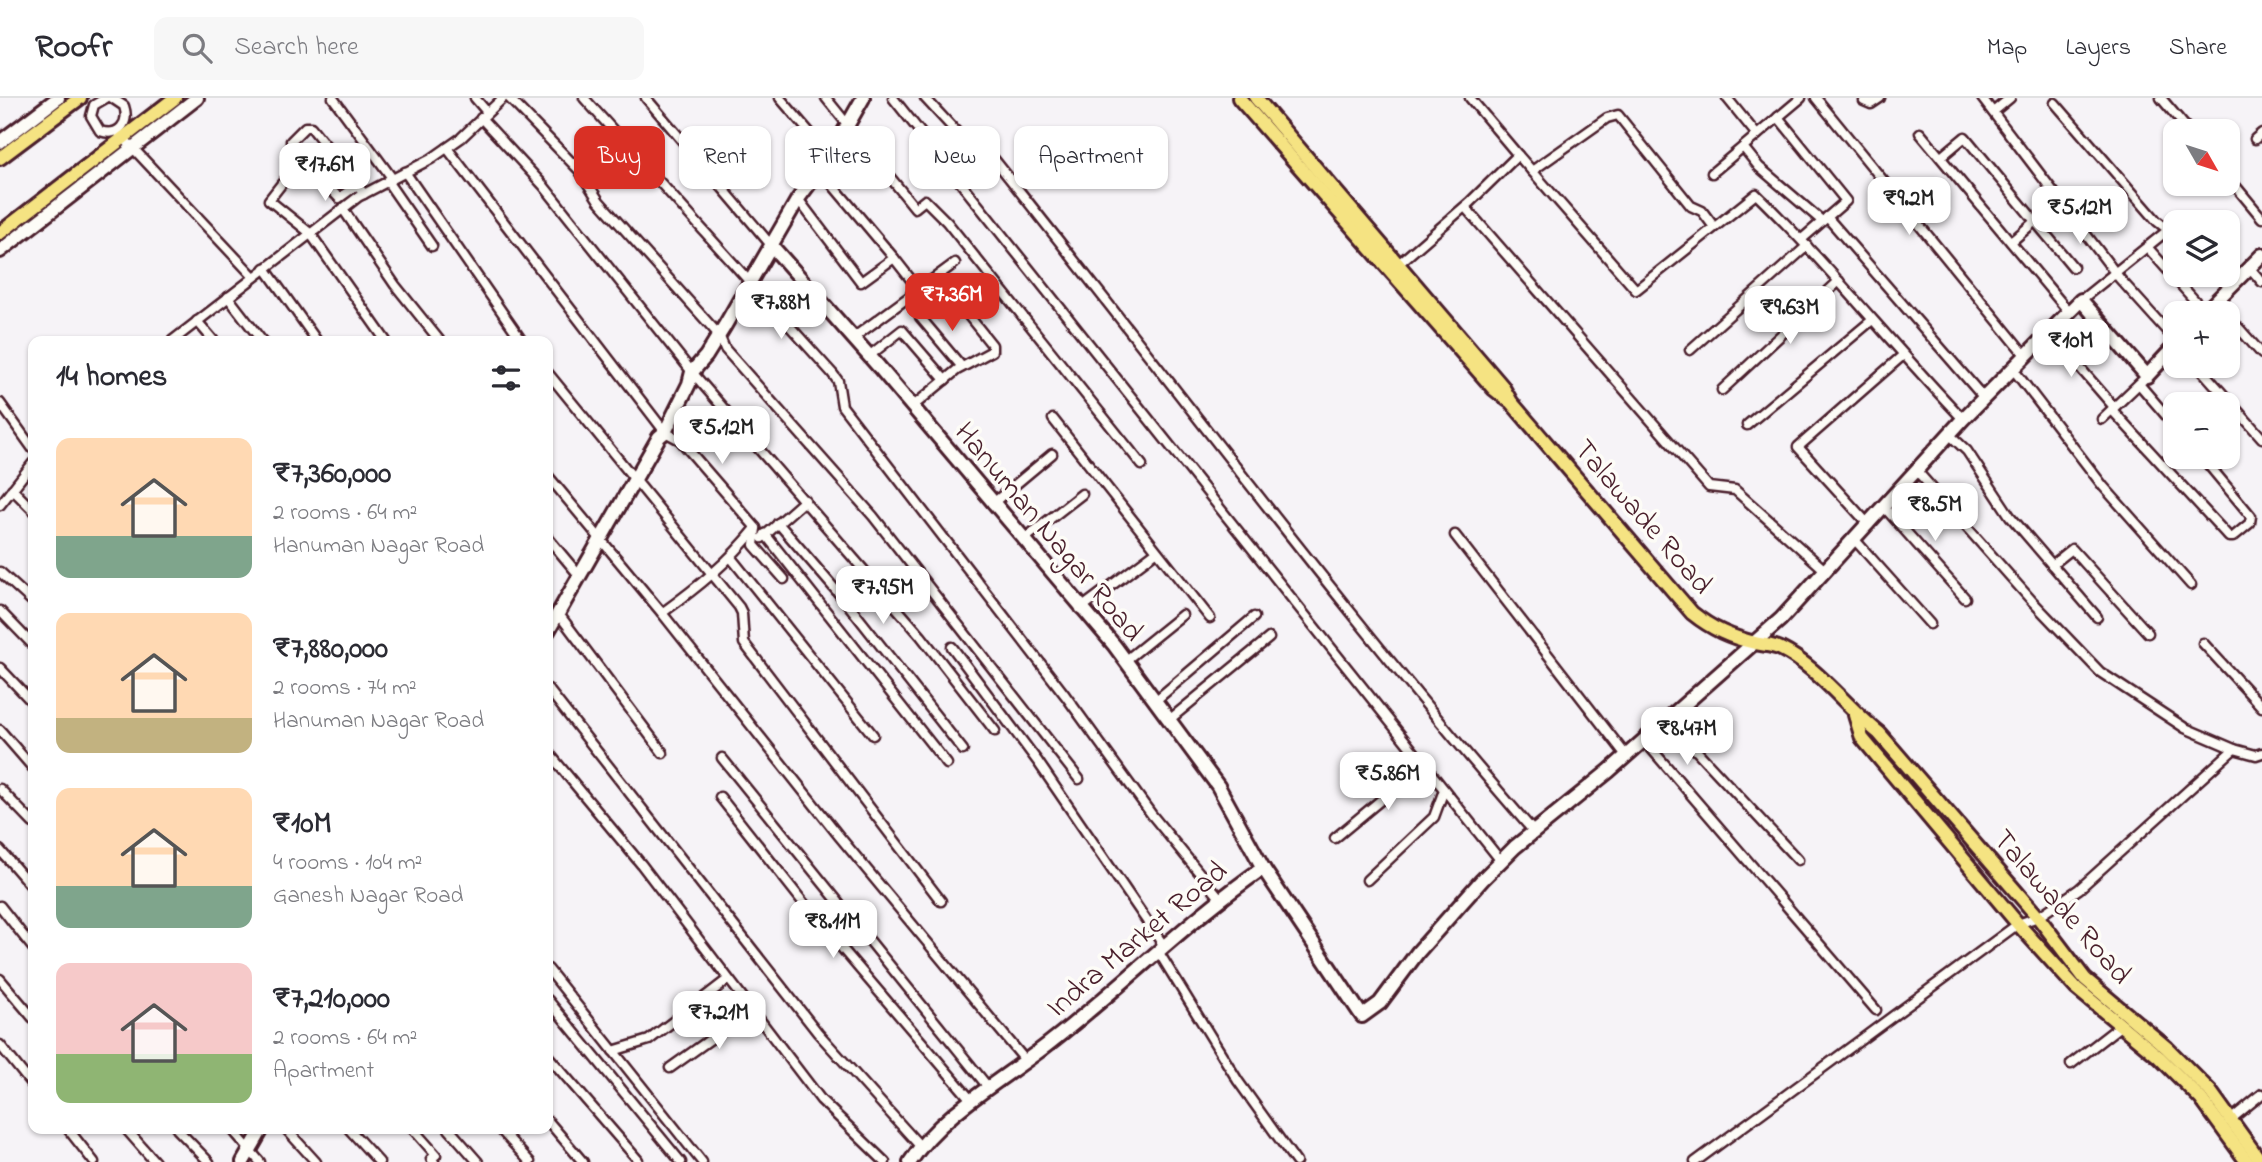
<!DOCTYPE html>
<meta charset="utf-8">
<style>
:root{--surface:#fff;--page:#f7f7f7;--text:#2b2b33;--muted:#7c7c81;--line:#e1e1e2;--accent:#d93025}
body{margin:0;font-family:"Indie Flower",sans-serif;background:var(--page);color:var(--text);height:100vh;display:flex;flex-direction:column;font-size:26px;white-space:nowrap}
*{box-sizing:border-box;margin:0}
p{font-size:23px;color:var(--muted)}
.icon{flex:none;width:38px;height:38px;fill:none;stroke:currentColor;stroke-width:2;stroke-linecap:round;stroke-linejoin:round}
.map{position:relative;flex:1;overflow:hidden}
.panel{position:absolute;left:28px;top:238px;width:525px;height:798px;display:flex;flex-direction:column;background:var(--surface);border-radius:14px;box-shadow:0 2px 5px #0004}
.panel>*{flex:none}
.hud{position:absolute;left:574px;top:28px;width:665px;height:63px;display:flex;gap:14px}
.needle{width:46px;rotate:129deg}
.controls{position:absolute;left:2163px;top:21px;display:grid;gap:14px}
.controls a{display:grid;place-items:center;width:77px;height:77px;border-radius:14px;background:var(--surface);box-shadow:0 2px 5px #0004;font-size:35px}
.price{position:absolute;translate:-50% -60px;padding:0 16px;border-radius:14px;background:#fff;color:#222;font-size:23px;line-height:46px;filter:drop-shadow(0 2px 4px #0008)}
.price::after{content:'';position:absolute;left:50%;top:42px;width:21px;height:16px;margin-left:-10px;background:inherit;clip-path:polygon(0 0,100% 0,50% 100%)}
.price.on{background:var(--accent);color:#fff}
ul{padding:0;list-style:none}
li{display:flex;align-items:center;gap:21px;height:175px;padding:0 28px}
li span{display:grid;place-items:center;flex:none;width:196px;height:140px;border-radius:14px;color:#555}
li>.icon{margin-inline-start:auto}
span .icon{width:84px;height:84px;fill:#fffc;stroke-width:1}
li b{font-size:30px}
h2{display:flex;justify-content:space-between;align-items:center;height:84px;padding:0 28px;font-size:30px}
.tag{padding:0 24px;border-radius:14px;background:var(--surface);box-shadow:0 2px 5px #0004;font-size:24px;line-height:63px}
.tag.on{background:var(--accent);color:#fff}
header{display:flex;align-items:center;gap:42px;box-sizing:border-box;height:98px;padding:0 35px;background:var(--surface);border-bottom:2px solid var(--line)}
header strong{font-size:33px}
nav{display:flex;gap:38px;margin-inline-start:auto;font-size:24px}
.search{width:490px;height:63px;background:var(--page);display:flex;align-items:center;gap:18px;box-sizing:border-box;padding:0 24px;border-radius:14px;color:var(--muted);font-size:26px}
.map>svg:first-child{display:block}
</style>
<header>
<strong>Roofr</strong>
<div class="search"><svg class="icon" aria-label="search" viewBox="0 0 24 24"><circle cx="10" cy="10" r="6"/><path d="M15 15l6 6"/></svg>Search here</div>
<nav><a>Map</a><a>Layers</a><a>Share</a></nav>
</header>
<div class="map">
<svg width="2262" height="1064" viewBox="0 0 2262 1064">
<rect width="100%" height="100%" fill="#f6f3f7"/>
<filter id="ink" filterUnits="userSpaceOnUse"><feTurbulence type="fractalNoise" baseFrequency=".0143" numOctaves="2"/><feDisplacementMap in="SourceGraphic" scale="14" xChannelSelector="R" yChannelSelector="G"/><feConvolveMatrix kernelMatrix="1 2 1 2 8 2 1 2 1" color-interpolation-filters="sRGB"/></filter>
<g filter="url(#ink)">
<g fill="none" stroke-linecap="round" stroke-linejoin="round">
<!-- street casing -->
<g stroke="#4a1f2b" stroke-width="13">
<g id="street">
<path d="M 106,0 L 94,7 L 91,18 L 100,33 C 118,39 130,26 124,8 L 112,0"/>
<polyline points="333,0 392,80"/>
<polyline points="475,0 487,14"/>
<polyline points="509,0 579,72 599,103 719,237 725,251 873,418 1079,681"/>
<polyline points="584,0 832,275 838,283 842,308 1065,597 1152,717 1220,800"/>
<polyline points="646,0 771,147"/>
<polyline points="780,0 830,58"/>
<polyline points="826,0 915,110 925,102 947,124 1142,367"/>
<polyline points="893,0 1501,763"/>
<path d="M 925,0 L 976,55 L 994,61 C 1174,286 1345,517 1534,734"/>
<polyline points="1727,0 1757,37"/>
<polyline points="1816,0 2026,258"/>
<polyline points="1982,0 2120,181 2175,242"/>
<polyline points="2161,0 2189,33"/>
<polyline points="1864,3 1871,6 1880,0"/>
<polyline points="2055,5 2157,123 2175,137"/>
<polyline points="1993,14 2010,0"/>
<polyline points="1778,19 1846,103 1802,141"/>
<polyline points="481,20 543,87 692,274 921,538 995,633"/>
<polyline points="117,33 254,179"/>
<polyline points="1920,35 2069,214"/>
<polyline points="2255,41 2262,35"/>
<polyline points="1743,49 1759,69 1822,123"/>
<polyline points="447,50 665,334 680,342 756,430"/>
<path d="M 1518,57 L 1636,192 L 1756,96 C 1829,167 1892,247 1963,321"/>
<polyline points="1941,59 1965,39 2073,169"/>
<polyline points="294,70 269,102 310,135 386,243"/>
<polyline points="1532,73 1607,20 1618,17 1691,108 1702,113 1714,129"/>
<polyline points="405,74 522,243"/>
<polyline points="1712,75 1801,0"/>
<polyline points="2228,79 2262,120"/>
<polyline points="387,83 432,148"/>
<polyline points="357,87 339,100 291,50 291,43 305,29 311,29 359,89 364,96"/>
<polyline points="798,101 861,184 894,160 820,72"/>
<polyline points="1465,109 1709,389 1735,392 1826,473"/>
<polyline points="343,111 395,187 440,243"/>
<polyline points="1827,119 1984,300"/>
<polyline points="2011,144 2034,124"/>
<polyline points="2148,150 2205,214"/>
<polyline points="894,160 916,188 912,194"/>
<polyline points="1395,169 1470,104 1518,57 1470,0"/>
<polyline points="2249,169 2262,184"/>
<polyline points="265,170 317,243"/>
<polyline points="2222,177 2231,188"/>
<polyline points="228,199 262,243"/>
<polyline points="2081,202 2168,132"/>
<polyline points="2228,218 2262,256"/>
<polyline points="920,219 962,269"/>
<polyline points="197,223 214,243"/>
<polyline points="2049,234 2114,309"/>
<polyline points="853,240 955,165"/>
<polyline points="172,243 358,99 431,61 461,40 503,0"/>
<polyline points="1690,252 1807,148"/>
<polyline points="869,258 902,232 945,282"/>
<polyline points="2198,268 2262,340"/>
<polyline points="2013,271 2103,388 2191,487"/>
<polyline points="548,275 739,509 742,515 744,545 941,803"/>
<polyline points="2139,286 2175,328"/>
<polyline points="1722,292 1839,183"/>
<polyline points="0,305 33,351"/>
<polyline points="912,309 957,272 992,253 992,247 956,202"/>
<polyline points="2112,312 2229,439 2233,439 2250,425 2251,418 2202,359"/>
<polyline points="1053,321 1210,520"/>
<polyline points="2102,321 2147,278"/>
<polyline points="1747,327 1871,223"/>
<polyline points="1950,337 1967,353 2010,418 2097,519"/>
<polyline points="1916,372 2032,503 2100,574 2185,630 2234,651"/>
<polyline points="548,378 662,515 839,738 1025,962"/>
<polyline points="12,391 33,412"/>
<polyline points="992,406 1052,356"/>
<polyline points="0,407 33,365"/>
<polyline points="1884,409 1965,500"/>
<polyline points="778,425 847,505 963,652"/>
<polyline points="1869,427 1798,349 1902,258"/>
<polyline points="765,436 947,666"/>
<polyline points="1455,437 1625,656"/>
<polyline points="548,440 578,476"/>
<polyline points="762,440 805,402"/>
<polyline points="1023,442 1082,396"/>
<polyline points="1855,442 1930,526"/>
<polyline points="732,461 873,637"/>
<polyline points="2052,467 2072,451 2148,535"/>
<polyline points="0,474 33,504"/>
<polyline points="1080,511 1156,454"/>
<polyline points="0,513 33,547"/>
<polyline points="558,515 663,655"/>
<path d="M 662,515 C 698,489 728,465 756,430 L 754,447 L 784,481"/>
<polyline points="2203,545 2262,609"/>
<polyline points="952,549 1038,664 1164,848"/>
<polyline points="1125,563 1182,517"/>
<polyline points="0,570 33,605"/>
<polyline points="548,591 818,935 920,1048"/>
<polyline points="1155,603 1254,519"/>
<polyline points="1666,620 1798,762"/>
<polyline points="1169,622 1269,540"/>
<polyline points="0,632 33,670"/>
<polyline points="1643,641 1876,912"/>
<polyline points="548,654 641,766 821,1002 885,1064"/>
<polyline points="722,660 988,989"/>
<polyline points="0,691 33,725"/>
<polyline points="720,699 806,808 972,1003"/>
<polyline points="1335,740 1423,667"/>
<polyline points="0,752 33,790"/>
<polyline points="1367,782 1434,719 1444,692"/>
<polyline points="0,808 33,850"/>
<polyline points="1158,853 1238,983 1296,1064"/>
<polyline points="548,871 702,1064"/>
<polyline points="0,881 33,920"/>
<polyline points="548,902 681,1064"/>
<polyline points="0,947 33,988"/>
<polyline points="613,953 649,942 727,882"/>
<polyline points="548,958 638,1062"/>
<polyline points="2071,966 2120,928"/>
<polyline points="670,970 750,913"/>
<polyline points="548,1023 583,1064"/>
<polyline points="2229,1023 2262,996"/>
<polyline points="68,1031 94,1064"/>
<polyline points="126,1031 155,1064"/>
<polyline points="177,1031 209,1064"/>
<polyline points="232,1031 260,1064"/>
<polyline points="286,1031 316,1064"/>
<polyline points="349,1031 379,1064"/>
<polyline points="413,1031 436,1057 431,1061 434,1064"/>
<polyline points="449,1031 478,1064"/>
<polyline points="500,1031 530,1064"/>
<polyline points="1695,1064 2018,826 2038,819 2079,791 2234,651 2256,657 2262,655"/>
</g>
</g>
<!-- secondary casing -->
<g stroke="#4a1f2b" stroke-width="18">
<g id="secondary">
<polyline points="0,44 58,0"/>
<polyline points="771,147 879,269 1114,547 1218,688 1263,770 1362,918 1380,905 1418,854 1482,782 1515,749 1609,673 1781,521 1963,321 2081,202 2147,278 2175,248"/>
<polyline points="0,153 197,0"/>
<polyline points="2204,215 2262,157"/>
<polyline points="548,533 659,339 665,334 689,286 692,274 706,258 724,229 798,101 830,58 863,0"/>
<polyline points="243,1064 262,1031"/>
<path d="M 910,1064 C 942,1014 1006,980 1052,943 C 1124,887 1188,822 1263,770"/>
</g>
</g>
<!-- primary casing -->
<g stroke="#4a1f2b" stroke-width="18">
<g id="primary">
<polyline points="1239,0 1494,291 1508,302"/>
<path d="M 1256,0 L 1502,288 L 1511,304 L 1692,515 C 1712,531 1730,539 1755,545 C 1763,547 1773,547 1781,551 C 1818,569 1846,609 1879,635 L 2038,819 L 2085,881 L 2167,950 L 2210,993 L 2261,1064"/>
<polyline points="0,60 80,0"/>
<polyline points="0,135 175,0"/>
<polyline points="1855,617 1862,640 2018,826 2076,890 2159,959 2201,1001 2247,1064"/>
</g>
</g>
<!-- street -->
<use href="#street" stroke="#fdfcf7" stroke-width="8"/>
<!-- secondary -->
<use href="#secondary" stroke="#fdfcf7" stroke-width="12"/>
<!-- primary -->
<use href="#primary" stroke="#f5e382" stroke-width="12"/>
</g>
</g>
<g text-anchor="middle" stroke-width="7" stroke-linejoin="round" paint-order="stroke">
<!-- street labels -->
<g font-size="30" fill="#4a1f2b" stroke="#fdfcf7">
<text transform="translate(1644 418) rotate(49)" y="10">Talawade Road</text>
<text transform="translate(1050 433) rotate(50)" y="10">Hanuman Nagar Road</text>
<text transform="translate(2063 808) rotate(49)" y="10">Talawade Road</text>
<text transform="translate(1136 840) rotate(-40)" y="10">Indra Market Road</text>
</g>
</g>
</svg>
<div class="controls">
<a><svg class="needle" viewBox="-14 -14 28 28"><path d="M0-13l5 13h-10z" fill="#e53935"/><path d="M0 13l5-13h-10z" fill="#7c7c81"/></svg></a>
<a><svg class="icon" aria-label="layers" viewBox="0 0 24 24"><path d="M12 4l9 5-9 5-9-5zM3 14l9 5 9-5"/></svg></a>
<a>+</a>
<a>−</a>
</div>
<b class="price" style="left:325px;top:105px">₹17.6M</b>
<b class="price" style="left:1909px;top:139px">₹9.2M</b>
<b class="price" style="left:2080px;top:148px">₹5.12M</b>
<b class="price on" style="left:952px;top:235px">₹7.36M</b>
<b class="price" style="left:781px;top:243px">₹7.88M</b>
<b class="price" style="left:1790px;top:248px">₹9.63M</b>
<b class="price" style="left:2071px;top:281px">₹10M</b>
<b class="price" style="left:722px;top:368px">₹5.12M</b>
<b class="price" style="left:1935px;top:445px">₹8.5M</b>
<b class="price" style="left:883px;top:528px">₹7.95M</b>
<b class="price" style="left:1687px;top:669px">₹8.47M</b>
<b class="price" style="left:1388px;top:714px">₹5.86M</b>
<b class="price" style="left:833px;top:862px">₹8.11M</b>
<b class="price" style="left:719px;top:953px">₹7.21M</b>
<div class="hud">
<a class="tag on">Buy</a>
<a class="tag">Rent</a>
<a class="tag">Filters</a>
<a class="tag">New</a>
<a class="tag">Apartment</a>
</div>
<section class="panel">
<h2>14 homes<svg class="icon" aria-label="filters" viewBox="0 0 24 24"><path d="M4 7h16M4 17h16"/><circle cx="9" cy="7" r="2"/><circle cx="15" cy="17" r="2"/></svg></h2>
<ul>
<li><span style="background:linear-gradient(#ffd9b3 70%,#7fa58c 0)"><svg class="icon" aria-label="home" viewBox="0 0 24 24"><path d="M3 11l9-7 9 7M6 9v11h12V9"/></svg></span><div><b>₹7,360,000</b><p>2 rooms · 64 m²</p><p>Hanuman Nagar Road</p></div></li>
<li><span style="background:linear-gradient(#ffd9b3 75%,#c2b280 0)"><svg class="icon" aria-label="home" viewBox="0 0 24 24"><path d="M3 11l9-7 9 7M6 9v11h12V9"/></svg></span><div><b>₹7,880,000</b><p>2 rooms · 74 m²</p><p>Hanuman Nagar Road</p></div></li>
<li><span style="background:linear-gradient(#ffd9b3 70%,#7fa58c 0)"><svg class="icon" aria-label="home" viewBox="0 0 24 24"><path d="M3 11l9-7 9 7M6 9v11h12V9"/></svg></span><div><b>₹10M</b><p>4 rooms · 104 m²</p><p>Ganesh Nagar Road</p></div></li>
<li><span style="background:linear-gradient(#f6c9c9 65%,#8fb573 0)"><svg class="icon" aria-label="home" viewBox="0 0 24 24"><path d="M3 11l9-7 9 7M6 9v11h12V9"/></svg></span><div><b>₹7,210,000</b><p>2 rooms · 64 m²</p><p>Apartment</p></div></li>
</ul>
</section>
</div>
